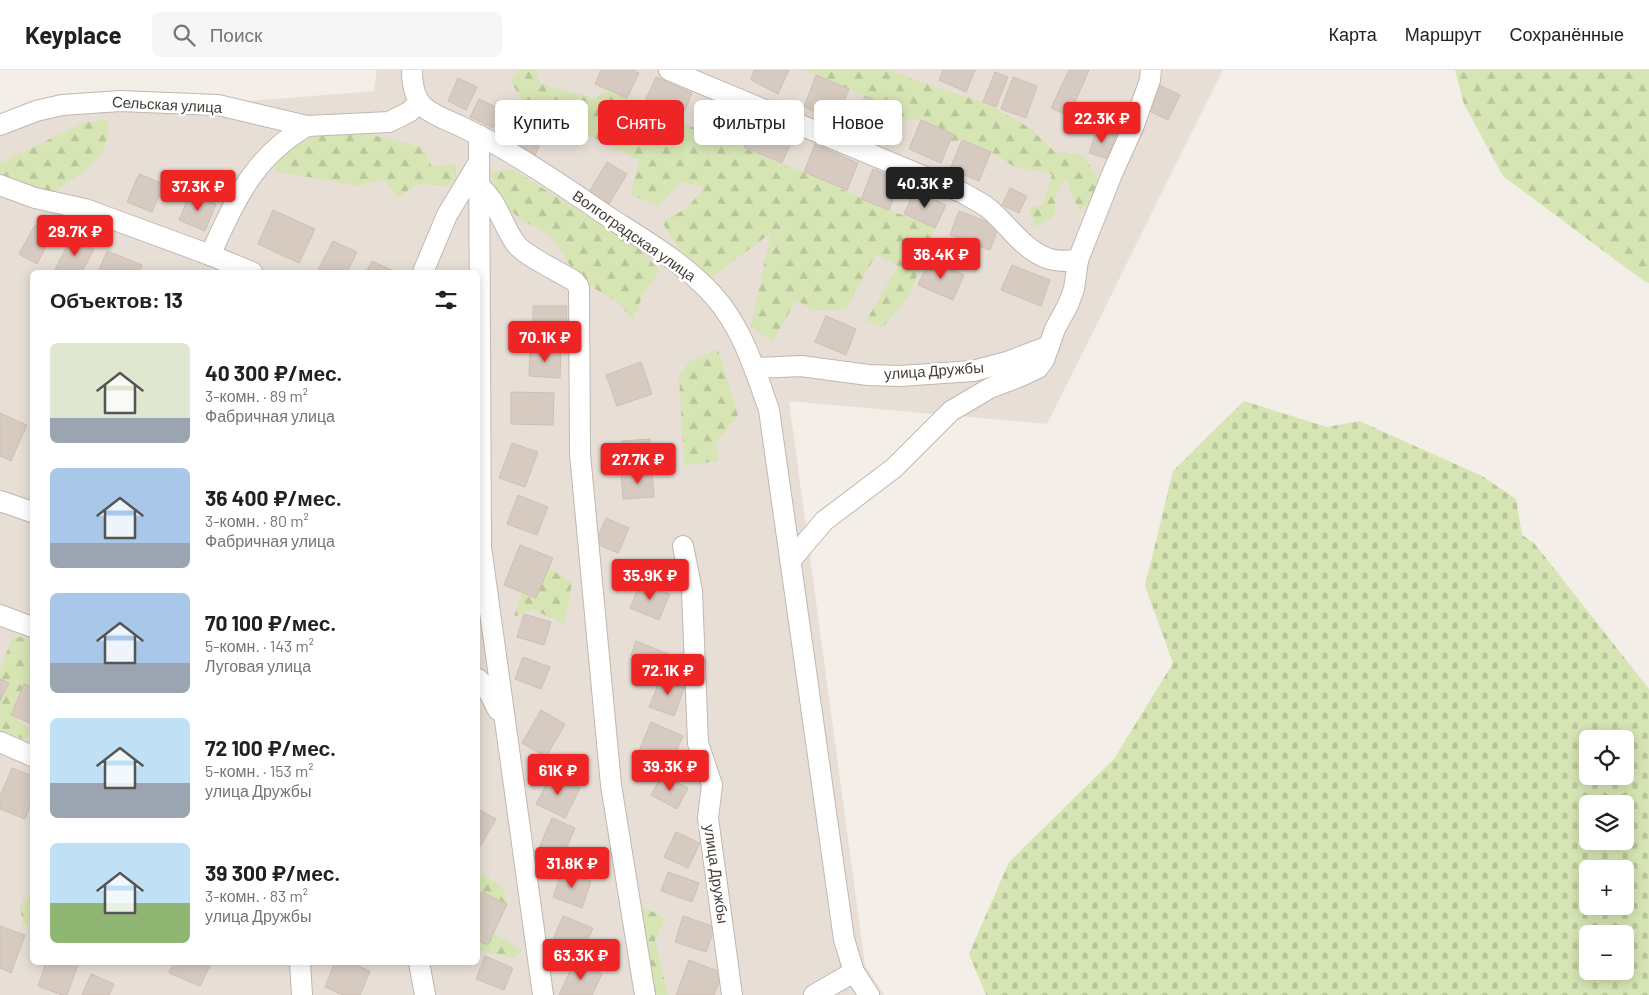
<!DOCTYPE html>
<html lang="ru">
<meta charset="utf-8">
<style>
:root{--surface:#fff;--page:#f6f6f6;--text:#202124;--muted:#757577;--line:#e0e0e0;--accent:#ee2524}
body{margin:0;font-family:Barlow,sans-serif;background:var(--page);color:var(--text);height:100vh;display:flex;flex-direction:column;font-size:19px;white-space:nowrap}
*{box-sizing:border-box;margin:0}
p{font-size:16px;color:var(--muted)}
.icon{flex:none;width:28px;height:28px;fill:none;stroke:currentColor;stroke-width:2;stroke-linecap:round;stroke-linejoin:round}
.map{position:relative;flex:1;overflow:hidden}
.panel{position:absolute;left:30px;top:200px;width:450px;height:695px;display:flex;flex-direction:column;background:var(--surface);border-radius:8px;box-shadow:0 2px 12px #0003}
.panel>*{flex:none}
.hud{position:absolute;left:495px;top:30px;width:475px;height:45px;display:flex;gap:10px}
.controls{position:absolute;left:1579px;top:660px;display:grid;gap:10px}
.controls a{display:grid;place-items:center;width:55px;height:55px;border-radius:8px;background:var(--surface);box-shadow:0 2px 12px #0003;font-size:25px}
.price{position:absolute;translate:-50% -42px;padding:0 11px;border-radius:5px;background:var(--accent);color:#fff;font-size:16px;line-height:32px;filter:drop-shadow(0 1px 2px #0008)}
.price::after{content:'';position:absolute;left:50%;top:30px;width:15px;height:11px;margin-left:-8px;background:inherit;clip-path:polygon(0 0,100% 0,50% 100%)}
.price.current{background:#222;color:#fff}
ul{padding:0;list-style:none}
li{display:flex;align-items:center;gap:15px;height:125px;padding:0 20px}
li span{display:grid;place-items:center;flex:none;width:140px;height:100px;border-radius:8px;color:#555}
li>.icon{margin-inline-start:auto}
span .icon{width:60px;height:60px;fill:#fffc;stroke-width:1}
li b{font-size:21px}
h2{display:flex;justify-content:space-between;align-items:center;height:60px;padding:0 20px;font-size:21px}
.tag{padding:0 18px;border-radius:8px;background:var(--surface);box-shadow:0 2px 12px #0003;font-size:18px;line-height:45px}
.tag.current{background:var(--accent);color:#fff}
header{display:flex;align-items:center;gap:30px;box-sizing:border-box;height:70px;padding:0 25px;background:var(--surface);border-bottom:1px solid var(--line)}
header strong{font-size:24px}
nav{display:flex;gap:28px;margin-inline-start:auto;font-size:18px}
.search{width:350px;height:45px;background:var(--page);display:flex;align-items:center;gap:12px;box-sizing:border-box;padding:0 18px;border-radius:8px;color:var(--muted);font-size:19px}
.map>svg:first-child{display:block}
</style>
<header>
<strong>Keyplace</strong>
<div class="search"><svg class="icon" aria-label="search" viewBox="0 0 24 24"><circle cx="10" cy="10" r="6"/><path d="M15 15l6 6"/></svg>Поиск</div>
<nav><a>Карта</a><a>Маршрут</a><a>Сохранённые</a></nav>
</header>
<div class="map">
<svg width="1649" height="925" viewBox="0 0 1649 925">
<defs>
<pattern id="forest-firs" width="22" height="20" patternUnits="userSpaceOnUse" patternTransform="scale(1.25)"><rect width="22" height="20" fill="#d6e5b3"/><path d="M5 1l3.5 6h-7zM16 11l3.5 6h-7z" fill="#b9c69b"/></pattern>
<pattern id="cemetery-stones" width="16" height="16" patternUnits="userSpaceOnUse" patternTransform="scale(1.25)"><rect width="16" height="16" fill="#d6e5b3"/><path d="M2 7V4a2 2 0 0 1 4 0v3zM10 15v-3a2 2 0 0 1 4 0v3z" fill="#b9c69b"/></pattern>
</defs>
<rect width="100%" height="100%" fill="#f3eee8"/>
<!-- residential -->
<path fill="#e7dfd6" fill-rule="evenodd" d="M 377,0 L 1223,0 L 1047,354 L 789,331 L 865,895 L 884,925 L 0,925 L 0,51 L 374,21 ZM 32,202 L 478,202 L 478,892 L 32,892 Z"/>
<!-- forest -->
<g fill="url(#forest-firs)">
<polygon points="519,0 535,0 541,14 592,28 610,21 680,52 820,109 882,137 935,158 910,224 883,257 866,251 898,196 876,184 846,239 813,240 796,230 773,271 751,257 771,163 712,207 679,179 662,152 687,138 705,117 680,112 658,136 631,125 639,90 590,66 571,51 525,36 511,11"/>
<polygon points="803,0 889,0 938,18 983,32 1030,58 1055,82 1083,85 1100,112 1096,128 1079,141 1065,108 1055,127 1055,146 1035,157 1029,139 1043,134 1052,104 1013,96 991,82 962,70 950,71 953,64 922,50 887,50 892,38"/>
<polygon points="1455,0 1649,0 1649,213 1644,211 1503,106 1464,34"/>
<path d="M 107,50 C 107,55 109,61 108,66 C 102,93 75,107 54,122 L 11,114 L 0,103 L 0,93 L 85,52 Z"/>
<polygon points="368,64 422,77 432,97 456,94 456,108 447,116 419,114 398,127 383,109 359,116 275,101 272,89 317,65"/>
<polygon points="512,99 637,177 660,201 644,222 633,249 616,231 597,220 574,202 553,167 522,150 504,136 490,103"/>
<polygon points="718,279 738,345 715,375 719,391 684,395 679,307 688,292"/>
<polygon points="543,494 572,513 564,554 532,539 514,547 522,522 536,528"/>
<polygon points="13,566 32,569 32,617 24,614 11,645 32,661 32,664 23,669 0,661 0,631 9,613 0,609 0,600"/>
<path d="M 478,803 C 495,811 504,813 507,834 L 481,822 L 478,830 Z"/>
<polygon points="32,825 32,855 23,855 20,835"/>
<polygon points="639,835 665,848 655,870 668,925 651,925"/>
<polygon points="494,863 523,881 512,888 478,880 478,871 488,875"/>
</g>
<!-- cemetery -->
<path fill="url(#cemetery-stones)" fill-rule="evenodd" d="M 1244,331 L 1327,357 L 1359,351 L 1482,406 L 1516,429 L 1522,465 L 1534,473 L 1649,619 L 1649,925 L 986,925 L 969,884 L 1009,792 L 1114,689 L 1173,593 L 1145,516 L 1173,401 ZM 1588,669 L 1625,669 L 1625,706 L 1588,706 ZM 1588,734 L 1625,734 L 1625,771 L 1588,771 ZM 1588,799 L 1625,799 L 1625,836 L 1588,836 ZM 1588,864 L 1625,864 L 1625,901 L 1588,901 Z"/>
<!-- building -->
<g fill="#d7cbc1" stroke="#cebfb2">
<polygon points="601,0 633,0 639,3 627,28 595,14"/>
<polygon points="754,0 789,0 778,24 751,10"/>
<polygon points="943,0 975,0 966,22 939,10"/>
<polygon points="1069,0 1089,0 1069,46 1051,38"/>
<polygon points="995,2 1008,7 996,37 983,32"/>
<polygon points="816,5 849,19 836,51 804,37"/>
<polygon points="656,7 692,23 680,52 643,36"/>
<polygon points="1013,7 1037,16 1026,48 1001,39"/>
<polygon points="458,8 477,17 466,40 448,31"/>
<polygon points="1157,14 1180,25 1168,50 1145,39"/>
<polygon points="865,26 893,38 881,64 854,53"/>
<polygon points="479,29 502,40 493,58 470,47"/>
<polygon points="707,32 741,46 730,73 696,58"/>
<polygon points="526,50 547,60 535,85 513,75"/>
<polygon points="755,50 794,66 782,93 744,77"/>
<polygon points="921,50 953,64 941,93 909,79"/>
<polygon points="1097,58 1116,64 1108,89 1089,83"/>
<polygon points="962,70 991,82 979,111 950,99"/>
<polygon points="815,74 858,93 847,120 804,102"/>
<polygon points="607,92 627,104 609,134 589,122"/>
<polygon points="873,99 901,110 889,140 861,129"/>
<polygon points="139,104 164,114 152,142 127,132"/>
<polygon points="1010,118 1027,126 1019,143 1002,135"/>
<polygon points="914,121 946,135 935,158 904,144"/>
<polygon points="190,123 216,134 205,161 179,150"/>
<polygon points="273,140 315,159 299,193 258,174"/>
<polygon points="959,141 999,156 990,180 950,165"/>
<polygon points="35,155 53,164 37,194 19,184"/>
<polygon points="71,168 94,179 82,202 60,202 55,200"/>
<polygon points="333,171 357,182 347,202 317,202"/>
<polygon points="107,181 142,195 139,202 98,202"/>
<polygon points="929,190 964,205 953,230 918,215"/>
<polygon points="372,191 396,202 366,202"/>
<polygon points="1012,195 1050,210 1041,236 1001,220"/>
<polygon points="533,236 567,236 566,265 533,264"/>
<polygon points="826,246 856,259 846,285 815,272"/>
<polygon points="530,278 561,279 560,308 529,306"/>
<polygon points="641,292 652,324 617,336 606,305"/>
<polygon points="511,322 554,323 553,355 511,354"/>
<polygon points="0,343 27,355 11,391 0,386"/>
<polygon points="650,369 652,396 623,398 622,371"/>
<polygon points="512,373 538,382 525,417 499,408"/>
<polygon points="652,401 654,427 623,429 621,403"/>
<polygon points="518,425 548,437 537,465 507,454"/>
<polygon points="606,448 629,458 618,483 595,473"/>
<polygon points="520,475 553,488 536,528 504,515"/>
<polygon points="641,512 670,524 659,550 630,538"/>
<polygon points="524,544 551,552 544,575 517,567"/>
<polygon points="636,571 678,588 673,601 631,585"/>
<polygon points="523,587 550,597 541,619 515,609"/>
<polygon points="662,605 686,614 674,646 649,637"/>
<polygon points="0,609 9,613 0,631"/>
<polygon points="24,614 32,617 32,654 11,645"/>
<polygon points="541,640 565,654 546,687 522,673"/>
<polygon points="651,652 683,666 670,695 639,681"/>
<polygon points="12,698 32,706 32,731 25,749 0,739 0,726"/>
<polygon points="552,704 580,718 565,748 536,734"/>
<polygon points="662,705 688,718 677,739 651,725"/>
<polygon points="478,739 496,749 480,777 478,776"/>
<polygon points="552,748 575,758 563,786 540,776"/>
<polygon points="676,762 700,773 688,798 664,787"/>
<polygon points="562,801 591,811 582,838 553,827"/>
<polygon points="668,802 699,813 692,832 661,821"/>
<polygon points="481,822 507,834 488,875 478,871 478,830"/>
<polygon points="563,846 593,858 581,886 551,874"/>
<polygon points="683,846 715,857 706,882 675,872"/>
<polygon points="0,856 25,865 11,903 0,898"/>
<polygon points="485,886 513,898 504,920 476,909"/>
<polygon points="689,890 723,903 714,925 676,925"/>
<polygon points="46,892 79,892 67,925 62,925 38,916"/>
<polygon points="174,892 211,892 211,893 200,916 169,903"/>
<polygon points="335,892 349,892 370,901 360,925 343,925 325,917"/>
<polygon points="574,892 602,904 592,925 559,925"/>
<polygon points="91,904 114,914 109,925 82,925"/>
</g>
<g fill="none" stroke-linecap="round" stroke-linejoin="round">
<!-- minor casing -->
<g stroke="#c1b7ae" stroke-width="22">
<g id="minor">
<path d="M 412,0 C 412,14 414,29 425,38 C 435,46 447,50 458,55 C 472,62 486,69 499,76 C 537,98 574,123 610,148 C 646,171 684,193 713,225 C 742,257 755,300 769,340 L 844,869 L 854,902 L 869,925"/>
<path d="M 669,0 L 961,122 C 970,127 980,132 988,138 C 1008,154 1022,179 1047,188 C 1057,192 1068,191 1078,190"/>
<polyline points="0,55 36,41 62,35 120,31 218,35 307,56 389,52 409,42 419,33"/>
<polyline points="479,65 481,477 543,925"/>
<polyline points="0,115 35,128 85,139 210,185 252,202"/>
<path d="M 479,116 C 498,131 502,155 516,174 C 525,186 560,202 574,211 L 579,217 L 580,384 L 611,715 L 645,925"/>
<path d="M 210,185 C 236,130 252,88 307,56"/>
<polyline points="423,202 447,145 479,92"/>
<polyline points="755,298 801,296 868,305 900,306 973,301 1007,292 1049,276 1055,259 1068,235 1074,219 1078,190 1112,104 1134,55 1150,10 1151,0"/>
<polyline points="0,431 32,442"/>
<polyline points="683,476 692,521 698,673 712,715 708,748 732,925"/>
<polyline points="791,490 824,451 894,398 951,341 990,318 1021,306 1038,298 1044,290 1049,276"/>
<polyline points="0,545 32,557"/>
<polyline points="478,609 487,618 498,640"/>
<polyline points="0,672 32,686"/>
<polyline points="300,892 302,925"/>
<polyline points="419,892 425,925"/>
<polyline points="814,925 854,902"/>
</g>
</g>
<!-- minor -->
<use href="#minor" stroke="#fff" stroke-width="20"/>
</g>
<g text-anchor="middle" stroke-width="5" stroke-linejoin="round" paint-order="stroke">
<!-- street labels -->
<g font-size="15" fill="#463e37" stroke="#fff">
<text transform="translate(167 35) rotate(3)" y="5">Сельская улица</text>
<text transform="translate(634 166) rotate(35)" y="5">Волгоградская улица</text>
<text transform="translate(934 301) rotate(-4)" y="5">улица Дружбы</text>
<text transform="translate(716 804) rotate(82)" y="5">улица Дружбы</text>
</g>
</g>
</svg>
<div class="controls">
<a><svg class="icon" aria-label="locate" viewBox="0 0 24 24"><circle cx="12" cy="12" r="6"/><path d="M12 2v4M12 18v4M2 12h4M18 12h4"/></svg></a>
<a><svg class="icon" aria-label="layers" viewBox="0 0 24 24"><path d="M12 4l9 5-9 5-9-5zM3 14l9 5 9-5"/></svg></a>
<a>+</a>
<a>−</a>
</div>
<b class="price" style="left:1102px;top:74px">22.3K ₽</b>
<b class="price current" style="left:925px;top:139px">40.3K ₽</b>
<b class="price" style="left:198px;top:142px">37.3K ₽</b>
<b class="price" style="left:75px;top:187px">29.7K ₽</b>
<b class="price" style="left:941px;top:210px">36.4K ₽</b>
<b class="price" style="left:545px;top:293px">70.1K ₽</b>
<b class="price" style="left:638px;top:415px">27.7K ₽</b>
<b class="price" style="left:650px;top:531px">35.9K ₽</b>
<b class="price" style="left:668px;top:626px">72.1K ₽</b>
<b class="price" style="left:670px;top:722px">39.3K ₽</b>
<b class="price" style="left:558px;top:726px">61K ₽</b>
<b class="price" style="left:572px;top:819px">31.8K ₽</b>
<b class="price" style="left:581px;top:911px">63.3K ₽</b>
<div class="hud">
<a class="tag">Купить</a>
<a class="tag current">Снять</a>
<a class="tag">Фильтры</a>
<a class="tag">Новое</a>
</div>
<section class="panel">
<h2>Объектов: 13<svg class="icon" aria-label="filters" viewBox="0 0 24 24"><path d="M4 7h16M4 17h16"/><circle cx="9" cy="7" r="2"/><circle cx="15" cy="17" r="2"/></svg></h2>
<ul>
<li><span style="background:linear-gradient(#dfe7d0 75%,#9aa5b1 0)"><svg class="icon" aria-label="home" viewBox="0 0 24 24"><path d="M3 11l9-7 9 7M6 9v11h12V9"/></svg></span><div><b>40 300 ₽/мес.</b><p>3-комн. · 89 m²</p><p>Фабричная улица</p></div></li>
<li><span style="background:linear-gradient(#a9c7e8 75%,#9aa5b1 0)"><svg class="icon" aria-label="home" viewBox="0 0 24 24"><path d="M3 11l9-7 9 7M6 9v11h12V9"/></svg></span><div><b>36 400 ₽/мес.</b><p>3-комн. · 80 m²</p><p>Фабричная улица</p></div></li>
<li><span style="background:linear-gradient(#a9c7e8 70%,#9aa5b1 0)"><svg class="icon" aria-label="home" viewBox="0 0 24 24"><path d="M3 11l9-7 9 7M6 9v11h12V9"/></svg></span><div><b>70 100 ₽/мес.</b><p>5-комн. · 143 m²</p><p>Луговая улица</p></div></li>
<li><span style="background:linear-gradient(#bfe0f5 65%,#9aa5b1 0)"><svg class="icon" aria-label="home" viewBox="0 0 24 24"><path d="M3 11l9-7 9 7M6 9v11h12V9"/></svg></span><div><b>72 100 ₽/мес.</b><p>5-комн. · 153 m²</p><p>улица Дружбы</p></div></li>
<li><span style="background:linear-gradient(#bfe0f5 60%,#8fb573 0)"><svg class="icon" aria-label="home" viewBox="0 0 24 24"><path d="M3 11l9-7 9 7M6 9v11h12V9"/></svg></span><div><b>39 300 ₽/мес.</b><p>3-комн. · 83 m²</p><p>улица Дружбы</p></div></li>
</ul>
</section>
</div>
